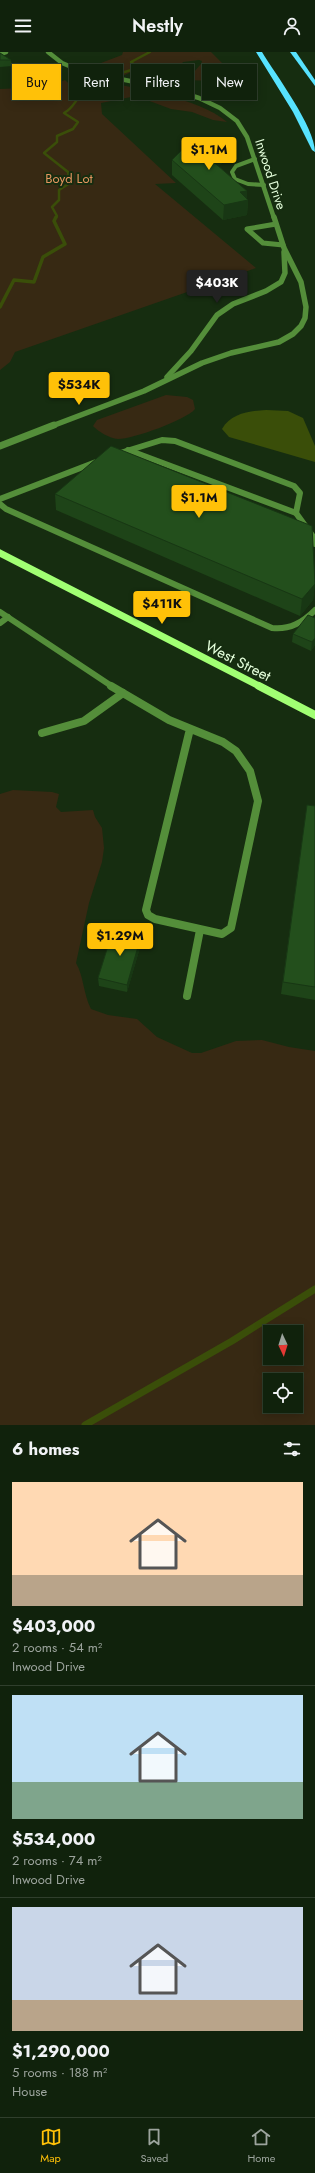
<!DOCTYPE html>
<meta charset="utf-8">
<style>
:root{--surface:#10220c;--page:#192a15;--text:#f1f3f6;--muted:#9ca49d;--line:#303f2d;--accent:#ffc108}
body{margin:0;font-family:Jost,sans-serif;background:var(--page);color:var(--text);height:100vh;display:flex;flex-direction:column;font-size:15px;white-space:nowrap}
*{box-sizing:border-box;margin:0}
p{font-size:13px;color:var(--muted)}
.icon{flex:none;width:22px;height:22px;fill:none;stroke:currentColor;stroke-width:2;stroke-linecap:round;stroke-linejoin:round}
.map{position:relative;height:1373px;overflow:hidden}
.side{display:flex;flex-direction:column;background:var(--surface);flex:1}
.side>*{flex:none}
.top-card{position:absolute;left:12px;top:12px;width:291px;height:36px;display:flex;gap:8px}
.needle{width:26px;rotate:176deg}
.buttons{position:absolute;left:263px;top:1273px;display:grid;gap:8px}
.buttons a{display:grid;place-items:center;width:40px;height:40px;border-radius:0px;background:var(--surface);box-shadow:0 2px 10px #0003,0 0 0 1px var(--line);font-size:20px}
.price{position:absolute;translate:-50% -34px;padding:0 9px;border-radius:4px;background:var(--accent);color:#111;font-size:13px;line-height:26px;filter:drop-shadow(0 1px 2px #0008)}
.price::after{content:'';position:absolute;left:50%;top:24px;width:12px;height:9px;margin-left:-6px;background:inherit;clip-path:polygon(0 0,100% 0,50% 100%)}
.price.selected{background:#222;color:#fff}
ul{padding:0;list-style:none}
li{display:grid;align-content:center;gap:8px;height:212px;padding:0 12px}
li+li{border-top:1px solid var(--line)}
li span{display:grid;place-items:center;height:124px;border-radius:0px;color:#555}
li>.icon{margin-inline-start:auto}
span .icon{width:72px;height:72px;fill:#fffc;stroke-width:1}
li b{font-size:17px}
h2{display:flex;justify-content:space-between;align-items:center;height:48px;padding:0 12px;font-size:17px}
.pill{padding:0 14px;border-radius:0px;background:var(--surface);box-shadow:0 2px 10px #0003,0 0 0 1px var(--line);font-size:14px;line-height:36px}
.pill.selected{background:var(--accent);color:#111}
header{display:flex;justify-content:space-between;align-items:center;height:52px;padding:0 12px;background:var(--surface);font-size:18px;font-weight:600}
.menu{display:flex;justify-content:space-around;align-items:center;height:56px;border-top:1px solid var(--line);background:var(--surface);font-size:11px;color:var(--muted)}
.menu a{display:grid;justify-items:center;gap:2px}
.menu .selected{color:var(--accent)}
.map>svg:first-child{display:block}
</style>
<header><svg class="icon" aria-label="menu" viewBox="0 0 24 24"><path d="M4 6h16M4 12h16M4 18h16"/></svg>Nestly<svg class="icon" aria-label="person" viewBox="0 0 24 24"><circle cx="12" cy="8" r="4"/><path d="M4 21q1-7 8-7t8 7"/></svg></header>
<div class="map">
<svg width="315" height="1373" viewBox="0 0 315 1373">
<rect width="100%" height="100%" fill="#162d10"/>
<!-- green -->
<g fill="#372913" fill-rule="evenodd">
<polygon points="123,0 211,0 242,31 247,41 240,42 213,29 187,28 201,12 202,9 199,8 183,10 179,15 179,26 177,27 164,20 149,17 135,18 125,23 97,18 101,11 122,3"/>
<path d="M 93,27 C 131,36 198,45 227,70 L 213,68 L 192,60 L 171,57 L 136,44 L 101,51 L 102,62 L 176,131 L 155,132 L 256,216 L 15,300 L 10,310 L 0,318 L 0,37 L 47,35 L 65,28 L 80,42 Z"/>
<path d="M 166,343 L 187,345 L 193,348 L 195,357 C 186,368 133,387 118,387 C 109,386 99,380 93,374 L 97,368 Z"/>
<path d="M 13,738 L 52,740 L 59,742 L 56,755 L 61,760 L 93,758 L 95,765 L 102,776 L 104,796 L 102,810 L 89,851 L 76,911 C 84,925 83,941 91,957 L 108,963 L 137,967 L 157,985 L 192,1001 L 201,1001 L 236,989 L 262,988 L 289,995 L 315,999 L 315,1373 L 0,1373 L 0,742 ZM 270,1280 L 296,1280 L 296,1306 L 270,1306 ZM 270,1328 L 296,1328 L 296,1354 L 270,1354 Z"/>
</g>
<!-- water -->
<path fill="#3a4e09" d="M 266,358 L 288,359 L 303,366 L 315,394 L 315,410 L 229,385 L 222,377 C 231,361 250,359 266,358 Z"/>
<g fill="none" stroke-linecap="round" stroke-linejoin="round">
<!-- stream-far2 -->
<g stroke="#3a4e09" stroke-width="2.5">
<polyline points="118,22 138,16 131,10 150,0"/>
<path d="M 56,166 L 57,164 L 52,155 L 59,148 L 59,138 L 70,131 L 68,120 L 44,101 L 57,90 L 57,84 L 73,77 L 78,70 L 64,61 C 72,57 74,51 79,45 C 89,36 103,35 115,33"/>
</g>
<!-- stream-far1 -->
<polyline stroke="#3a4e09" stroke-width="3.5" points="0,255 14,228 34,230 43,205 65,192 54,169 56,165"/>
<!-- stream -->
<polyline stroke="#3a4e09" stroke-width="7" points="85,1373 232,1289 315,1237"/>
<!-- service-far3 -->
<polyline stroke="#548e3a" stroke-width="4" points="255,107 236,114 232,120 235,127 248,132 264,133"/>
<!-- service-far2 -->
<polyline stroke="#548e3a" stroke-width="5" points="276,172 247,177 263,191 283,193"/>
<!-- service-far1 -->
<g stroke="#548e3a" stroke-width="6">
<polyline points="128,398 296,461 314,486 315,492"/>
<polyline points="117,402 162,388 175,389 294,434 300,441 296,461"/>
<polyline points="0,447 96,410"/>
<path d="M 0,452 L 6,457 L 272,576 C 290,578 303,570 315,558"/>
<polyline points="0,560 113,635"/>
<polyline points="0,571 8,565"/>
</g>
<!-- service -->
<g stroke="#548e3a" stroke-width="8">
<polyline points="111,634 169,668 223,690 236,699 250,719 258,749 231,876 222,882 155,867 148,863 146,858 190,677"/>
<polyline points="42,681 84,669 123,641"/>
<polyline points="187,944 200,878"/>
</g>
<!-- minor-far2 -->
<g stroke="#548e3a" stroke-width="4.5">
<polyline points="48,0 62,11 81,19 174,38 199,46 220,56 237,69 247,85 274,166"/>
<polyline points="0,2 6,0"/>
</g>
<!-- minor-far1 -->
<g stroke="#548e3a" stroke-width="5.5">
<polyline points="167,325 191,299 217,263 233,252 266,239 281,230 285,221 284,200"/>
<polyline points="52,374 144,339 202,311 231,301 279,290 293,282 301,274 305,266 306,255 301,230 284,196 274,165"/>
</g>
<!-- minor -->
<polyline stroke="#548e3a" stroke-width="7" points="0,394 54,373"/>
<!-- secondary-far1 -->
<polyline stroke="#a1ff73" stroke-width="7" points="0,501 261,635"/>
<!-- secondary -->
<polyline stroke="#a1ff73" stroke-width="8" points="259,634 315,663"/>
<!-- motorway -->
<g fill="#57e3ff" fill-rule="evenodd">
<path d="M 256,0 L 262,0 C 276,23 315,75 315,100 L 312,98 L 293,60 Z"/>
<polygon points="290,0 296,0 315,28 315,34"/>
</g>
</g>
<!-- wall -->
<g fill="#1e4418">
<polygon points="0,1 11,8 12,14 0,15"/>
<polygon points="228,107 218,114 248,148 247,163 223,168 172,123 172,108"/>
<polygon points="55,442 315,530 313,548 300,564 56,458"/>
<polygon points="315,566 315,593 311,599 292,590 293,582"/>
<polygon points="307,753 315,754 315,948 281,942"/>
<polygon points="141,892 127,940 99,934 98,926"/>
</g>
<!-- shaded-wall -->
<g fill="#183714">
<polygon points="228,92 228,107 209,121 209,106"/>
<polygon points="247,139 247,148 248,148 247,163 223,168 224,153 240,140"/>
<polygon points="315,532 313,548 300,564 302,547"/>
<polygon points="315,586 315,593 311,599 312,590"/>
<polygon points="141,884 141,892 127,940 127,933"/>
</g>
<!-- building -->
<g fill="#234f1c" stroke="#183714">
<polygon points="0,1 11,8 0,8"/>
<polygon points="195,85 228,92 209,106 247,139 240,140 248,148 224,153 172,108"/>
<polygon points="111,394 312,474 315,532 302,547 55,442"/>
<polygon points="308,563 315,566 315,586 312,590 293,582"/>
<polygon points="307,753 315,754 315,935 283,930"/>
<polygon points="113,878 141,884 127,933 98,926"/>
</g>
<g text-anchor="middle" stroke-width="4" stroke-linejoin="round" paint-order="stroke">
<!-- far-street labels -->
<g font-size="13" fill="#e5ffdc" stroke="#162d10">
<text transform="translate(271 122) rotate(72)" y="5">Inwood Drive</text>
</g>
<!-- far-park labels -->
<g font-size="13" fill="#e69661" stroke="#162d10">
<text x="69" y="131">Boyd Lot</text>
</g>
<!-- street labels -->
<g font-size="15" fill="#e5ffdc" stroke="#162d10">
<text transform="translate(238 609) rotate(27)" y="5">West Street</text>
</g>
</g>
</svg>
<div class="buttons">
<a><svg class="needle" viewBox="-14 -14 28 28"><path d="M0-13l5 13h-10z" fill="#e53935"/><path d="M0 13l5-13h-10z" fill="#9ca49d"/></svg></a>
<a><svg class="icon" aria-label="locate" viewBox="0 0 24 24"><circle cx="12" cy="12" r="6"/><path d="M12 2v4M12 18v4M2 12h4M18 12h4"/></svg></a>
</div>
<b class="price" style="left:209px;top:119px">$1.1M</b>
<b class="price selected" style="left:217px;top:252px">$403K</b>
<b class="price" style="left:79px;top:354px">$534K</b>
<b class="price" style="left:199px;top:467px">$1.1M</b>
<b class="price" style="left:162px;top:573px">$411K</b>
<b class="price" style="left:120px;top:905px">$1.29M</b>
<div class="top-card">
<a class="pill selected">Buy</a>
<a class="pill">Rent</a>
<a class="pill">Filters</a>
<a class="pill">New</a>
</div>
</div>
<section class="side">
<h2>6 homes<svg class="icon" aria-label="filters" viewBox="0 0 24 24"><path d="M4 7h16M4 17h16"/><circle cx="9" cy="7" r="2"/><circle cx="15" cy="17" r="2"/></svg></h2>
<ul>
<li><span style="background:linear-gradient(#ffd9b3 75%,#b9a48a 0)"><svg class="icon" aria-label="home" viewBox="0 0 24 24"><path d="M3 11l9-7 9 7M6 9v11h12V9"/></svg></span><div><b>$403,000</b><p>2 rooms · 54 m²</p><p>Inwood Drive</p></div></li>
<li><span style="background:linear-gradient(#bfe0f5 70%,#7fa58c 0)"><svg class="icon" aria-label="home" viewBox="0 0 24 24"><path d="M3 11l9-7 9 7M6 9v11h12V9"/></svg></span><div><b>$534,000</b><p>2 rooms · 74 m²</p><p>Inwood Drive</p></div></li>
<li><span style="background:linear-gradient(#c9d6e8 75%,#b9a48a 0)"><svg class="icon" aria-label="home" viewBox="0 0 24 24"><path d="M3 11l9-7 9 7M6 9v11h12V9"/></svg></span><div><b>$1,290,000</b><p>5 rooms · 188 m²</p><p>House</p></div></li>
</ul>
</section>
<nav class="menu">
<a class="selected"><svg class="icon" aria-label="map" viewBox="0 0 24 24"><path d="M3 6l6-2 6 2 6-2v14l-6 2-6-2-6 2zM9 4v14M15 6v14"/></svg>Map</a>
<a><svg class="icon" aria-label="saved" viewBox="0 0 24 24"><path d="M7 4h10v16l-5-4-5 4z"/></svg>Saved</a>
<a><svg class="icon" aria-label="home" viewBox="0 0 24 24"><path d="M3 11l9-7 9 7M6 9v11h12V9"/></svg>Home</a>
</nav>
